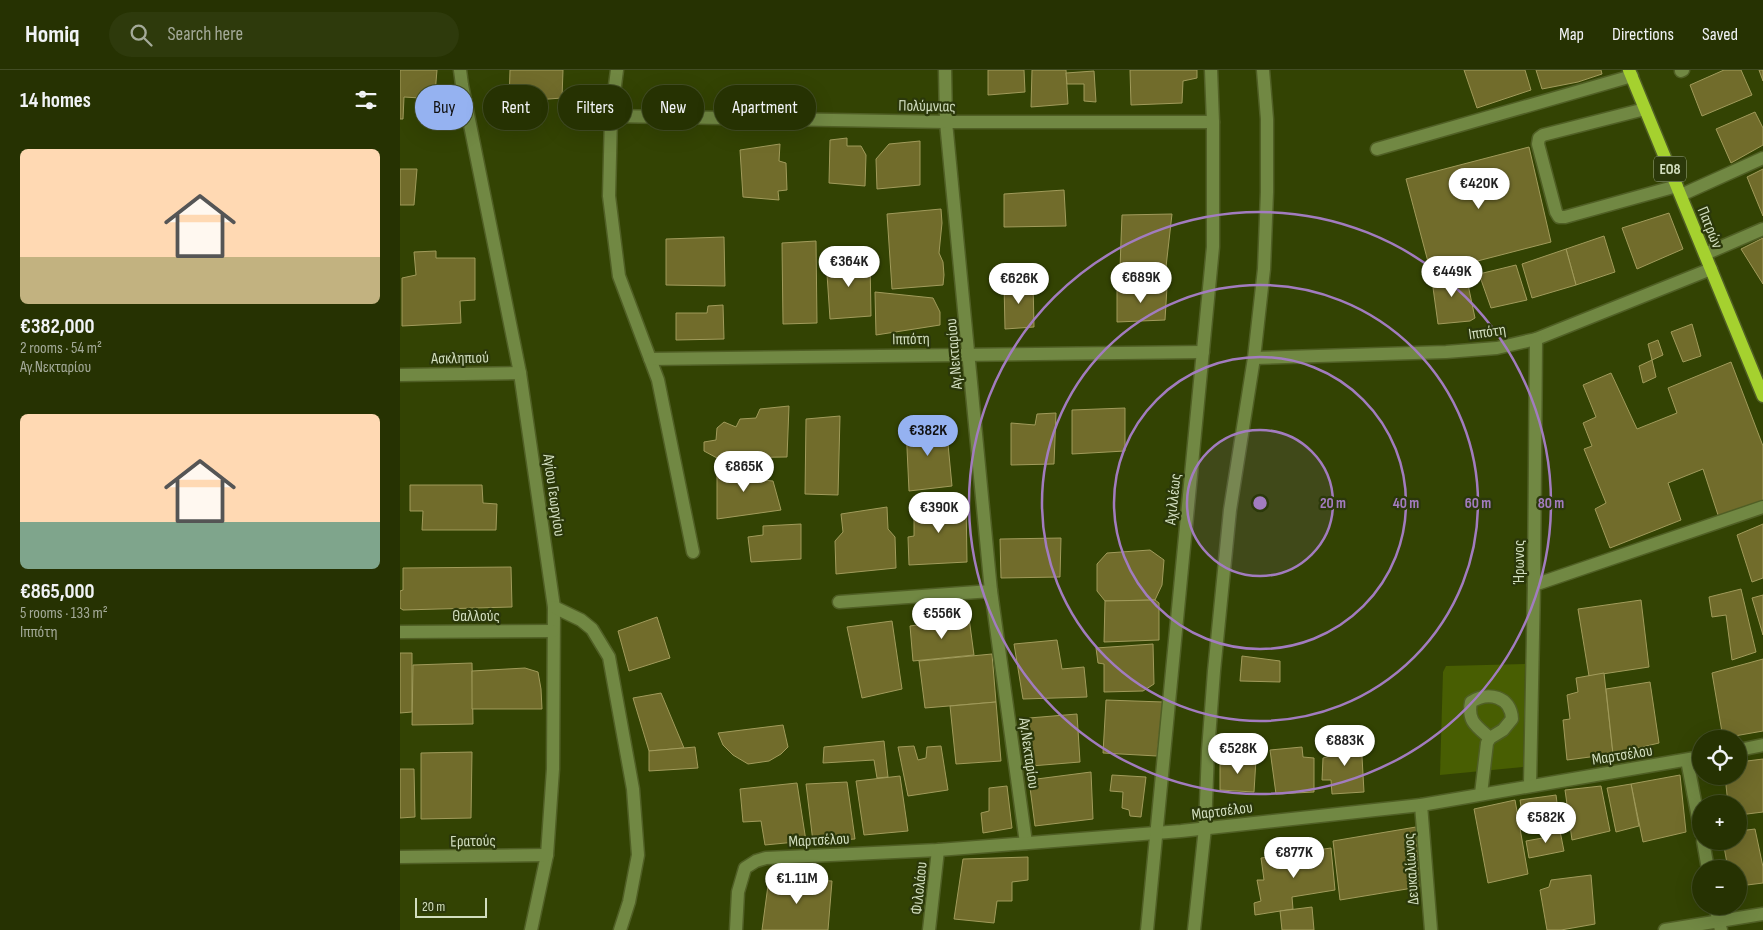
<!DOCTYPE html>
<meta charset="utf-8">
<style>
:root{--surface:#263202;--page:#2e3a0c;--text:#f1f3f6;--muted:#a4aa99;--line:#424d24;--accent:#95b2f1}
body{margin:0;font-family:"Sofia Sans Condensed",sans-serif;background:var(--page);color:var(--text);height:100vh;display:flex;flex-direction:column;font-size:19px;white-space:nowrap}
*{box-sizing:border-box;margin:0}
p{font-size:16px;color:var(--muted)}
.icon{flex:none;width:28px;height:28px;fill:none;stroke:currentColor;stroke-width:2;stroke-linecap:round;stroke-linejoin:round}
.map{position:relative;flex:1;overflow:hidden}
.side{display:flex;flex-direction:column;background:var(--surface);width:400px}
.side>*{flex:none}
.top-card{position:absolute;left:15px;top:15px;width:475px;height:45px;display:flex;gap:10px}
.fabs{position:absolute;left:1292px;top:660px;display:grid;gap:10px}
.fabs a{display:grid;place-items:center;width:55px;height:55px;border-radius:50%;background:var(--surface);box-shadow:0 5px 20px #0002,0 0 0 1px var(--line);font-size:25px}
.scale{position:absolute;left:15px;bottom:12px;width:72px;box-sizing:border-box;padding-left:5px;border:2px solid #d2debf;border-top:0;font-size:14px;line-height:18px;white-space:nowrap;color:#d2debf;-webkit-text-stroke:4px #2b380a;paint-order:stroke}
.price{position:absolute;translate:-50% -42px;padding:0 11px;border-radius:18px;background:#fff;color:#222;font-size:16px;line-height:32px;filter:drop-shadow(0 1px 2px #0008)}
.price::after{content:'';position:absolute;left:50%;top:30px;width:15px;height:11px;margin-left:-8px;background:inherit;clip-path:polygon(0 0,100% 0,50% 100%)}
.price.current{background:var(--accent);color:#111}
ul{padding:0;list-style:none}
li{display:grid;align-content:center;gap:10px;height:265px;padding:0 20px}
li span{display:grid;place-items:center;height:155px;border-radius:8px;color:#555}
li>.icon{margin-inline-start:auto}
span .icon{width:90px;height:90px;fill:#fffc;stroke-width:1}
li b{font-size:21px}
h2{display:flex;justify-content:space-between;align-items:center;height:60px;padding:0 20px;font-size:21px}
.tag{padding:0 18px;border-radius:22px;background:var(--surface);box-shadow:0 5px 20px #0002,0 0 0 1px var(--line);font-size:18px;line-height:45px}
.tag.current{background:var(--accent);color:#111}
header{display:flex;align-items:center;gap:30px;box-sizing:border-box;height:70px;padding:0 25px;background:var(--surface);border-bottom:1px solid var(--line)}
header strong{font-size:24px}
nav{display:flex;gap:28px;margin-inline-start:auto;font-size:18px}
.search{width:350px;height:45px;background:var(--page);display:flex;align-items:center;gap:12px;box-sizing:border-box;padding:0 18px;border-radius:28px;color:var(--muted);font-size:19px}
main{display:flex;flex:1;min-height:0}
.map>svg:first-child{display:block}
</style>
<header>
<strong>Homiq</strong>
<div class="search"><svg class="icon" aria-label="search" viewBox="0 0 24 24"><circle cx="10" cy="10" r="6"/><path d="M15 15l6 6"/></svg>Search here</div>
<nav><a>Map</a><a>Directions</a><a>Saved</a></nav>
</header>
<main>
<section class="side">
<h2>14 homes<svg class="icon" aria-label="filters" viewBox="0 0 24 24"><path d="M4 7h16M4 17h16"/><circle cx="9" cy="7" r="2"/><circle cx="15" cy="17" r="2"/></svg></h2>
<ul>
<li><span style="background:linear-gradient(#ffd9b3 70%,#c2b280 0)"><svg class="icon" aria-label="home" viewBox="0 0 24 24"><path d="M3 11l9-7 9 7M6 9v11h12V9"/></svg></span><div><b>€382,000</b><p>2 rooms · 54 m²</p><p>Αγ.Νεκταρίου</p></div></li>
<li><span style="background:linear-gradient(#ffd9b3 70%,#7fa58c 0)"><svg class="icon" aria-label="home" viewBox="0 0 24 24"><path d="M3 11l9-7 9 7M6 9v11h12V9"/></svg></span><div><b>€865,000</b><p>5 rooms · 133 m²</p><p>Ιππότη</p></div></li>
</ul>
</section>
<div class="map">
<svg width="1363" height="860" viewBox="0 0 1363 860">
<rect width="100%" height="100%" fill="#334303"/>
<!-- green -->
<polygon fill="#485e02" points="1125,594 1123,697 1040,705 1043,602 1046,596"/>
<!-- building -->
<g fill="#716c2b" stroke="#a19b5b">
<polygon points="0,0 37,0 33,48 18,48 20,28 4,27 3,49 0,49"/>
<polygon points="110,0 163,0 162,28 109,32"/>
<polygon points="588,0 624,0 625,22 588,25"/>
<polygon points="632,0 666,0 668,34 631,37"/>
<polygon points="730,0 797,0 797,8 783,11 782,33 731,35"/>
<polygon points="1064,0 1125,0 1131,20 1077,38"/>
<polygon points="1136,0 1201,0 1202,4 1178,12 1142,19"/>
<polygon points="1324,0 1341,0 1352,25 1302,46 1290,15"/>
<polygon points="1359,0 1363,0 1363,11"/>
<polygon points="694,1 696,32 684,31 684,14 667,14 666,3"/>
<polygon points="1355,42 1363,58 1363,75 1331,93 1316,59"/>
<polygon points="447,68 447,76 461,76 466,85 465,116 429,113 430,70"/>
<polygon points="520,71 520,115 477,119 476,89 489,74"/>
<polygon points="380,74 379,91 386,93 387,120 378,121 379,130 343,127 340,80"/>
<polygon points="1129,77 1151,172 1031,203 1006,109"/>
<polygon points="0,99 17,99 14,135 0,135"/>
<polygon points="1363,99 1363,146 1347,107"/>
<polygon points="664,120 666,156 604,157 604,124"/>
<polygon points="541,139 542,153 539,183 543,192 544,205 543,215 492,219 487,144"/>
<polygon points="1269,143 1283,179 1237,199 1222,158"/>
<polygon points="772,144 766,197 720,198 722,145"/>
<polygon points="1204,166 1215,202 1176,215 1166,179"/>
<polygon points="324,167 325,216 266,215 266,169"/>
<polygon points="1363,168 1363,214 1341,179"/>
<polygon points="416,171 417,253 383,254 382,173"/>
<polygon points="1166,179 1176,215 1132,228 1122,194"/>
<polygon points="36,181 36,188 75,188 75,230 60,231 61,253 2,256 2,208 16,205 14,182"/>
<polygon points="426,189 470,189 471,246 430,249"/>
<polygon points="1116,195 1127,230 1091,238 1079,204"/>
<polygon points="1050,199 1051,209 1066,205 1075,248 1070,251 1038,254 1031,203"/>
<polygon points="633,211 634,257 605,259 604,213"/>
<polygon points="767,217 765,250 717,252 717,218"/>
<polygon points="475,222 533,228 540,242 540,255 476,265"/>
<polygon points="323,235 324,269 276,270 276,243 307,243 308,236"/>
<polygon points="1292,254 1301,286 1283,292 1271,262"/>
<polygon points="1258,270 1263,285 1252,290 1248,274"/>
<polygon points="1252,290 1256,307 1243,313 1239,296"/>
<polygon points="1331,292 1363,376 1363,430 1319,448 1303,399 1268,413 1281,450 1210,478 1195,439 1206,433 1184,379 1192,376 1183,353 1196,347 1183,315 1211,303 1237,359 1277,343 1268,318"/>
<polygon points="389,336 387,387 317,388 304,381 304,372 316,370 317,358 324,352 336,357 340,349 356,348 360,339"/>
<polygon points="725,338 725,381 672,384 672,340"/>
<polygon points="656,343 654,394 611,395 611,353 635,355 637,344"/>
<polygon points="440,346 438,425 405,424 406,349"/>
<polygon points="546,353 552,416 509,421 506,357"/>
<polygon points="359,398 361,410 373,411 381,440 317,449 317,399"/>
<polygon points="10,415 82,415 83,433 97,434 96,460 22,460 23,441 10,441"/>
<polygon points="566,429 567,492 509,495 508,467 514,466 514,435"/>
<polygon points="487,437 488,459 495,467 496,498 436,504 435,471 443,462 441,444"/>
<polygon points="401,454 401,489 351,492 348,467 363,465 363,456"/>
<polygon points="1363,454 1363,508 1352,512 1337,465"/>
<polygon points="661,468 660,507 601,508 600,469"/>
<polygon points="750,480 764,490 762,515 755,530 705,531 697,521 697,494 707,483"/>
<polygon points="111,497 112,537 3,540 0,538 0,521 3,520 3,498"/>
<polygon points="1341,519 1356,582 1332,590 1326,545 1312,547 1309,527"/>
<polygon points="1363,525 1363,565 1352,528"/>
<polygon points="755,530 759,533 759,570 704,572 705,531"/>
<polygon points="1241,530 1249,597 1189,606 1178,539"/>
<polygon points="257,547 270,588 229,601 218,561"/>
<polygon points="569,548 574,585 513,591 510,556"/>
<polygon points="492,551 502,619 462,628 447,557"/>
<polygon points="657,570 662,599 684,597 687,627 623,629 614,574"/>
<polygon points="753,574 754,614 743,621 704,622 704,594 698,593 696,578"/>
<polygon points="0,583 12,583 12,642 0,643"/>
<polygon points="592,584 596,632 525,638 519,591"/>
<polygon points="842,586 880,591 880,612 840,611"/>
<polygon points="1363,589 1363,661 1323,668 1312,603"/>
<polygon points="72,593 73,654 12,655 13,595"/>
<polygon points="125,598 138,602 141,619 142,639 72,639 72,601"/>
<polygon points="1204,603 1213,684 1167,690 1163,650 1170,649 1167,625 1178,622 1176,608"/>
<polygon points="1250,612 1259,673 1213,684 1206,619"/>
<polygon points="261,623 284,678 249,681 233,628"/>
<polygon points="706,630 763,632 757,686 703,683"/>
<polygon points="596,632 601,691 556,694 550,636"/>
<polygon points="677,644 680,692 631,696 629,648"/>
<polygon points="383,655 388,677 381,684 369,691 348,694 333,685 323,675 318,663"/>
<polygon points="961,669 964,722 932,724 931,710 922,710 923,688 930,686 930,672"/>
<polygon points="484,671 488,707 477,708 474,690 423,693 424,677"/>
<polygon points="514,676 518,690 526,688 527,677 541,676 548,720 508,726 498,677"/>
<polygon points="295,677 298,698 249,701 249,681"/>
<polygon points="902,677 903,687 914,688 914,722 876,724 870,680"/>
<polygon points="72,682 71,748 21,749 21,683"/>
<polygon points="820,689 856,689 854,722 820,720"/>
<polygon points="1363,689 1363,742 1339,745 1339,734 1328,734 1325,706 1339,706 1339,692"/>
<polygon points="0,699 14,699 15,747 0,748"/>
<polygon points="691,702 693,749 635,756 629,710"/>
<polygon points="712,705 746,707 741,747 730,746 729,740 722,738 723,722 710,721"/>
<polygon points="1280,705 1286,762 1243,772 1231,714"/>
<polygon points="500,706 508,761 464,765 456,711"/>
<polygon points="447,712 455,769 413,772 406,714"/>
<polygon points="397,713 406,771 365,775 361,751 343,752 340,719"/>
<polygon points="1231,714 1239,756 1216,762 1207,718"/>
<polygon points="607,716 612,758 583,763 581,743 589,741 589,718"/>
<polygon points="1201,716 1210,761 1172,770 1165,720"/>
<polygon points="1156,725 1159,748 1124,754 1120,730"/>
<polygon points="1115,730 1128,804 1088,813 1074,739"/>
<polygon points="1159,756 1164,781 1129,788 1126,771 1148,767 1146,759"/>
<polygon points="1016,757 1019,817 940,830 933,771"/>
<polygon points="1355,759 1363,797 1363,813 1339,816 1339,799 1328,799 1323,771 1339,771 1339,761"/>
<polygon points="931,778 935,820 892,827 893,839 855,845 854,833 861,831 857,810 864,810 861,788"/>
<polygon points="628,787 628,810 612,812 612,831 597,831 594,853 554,849 563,789"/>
<polygon points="1191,805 1195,854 1161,860 1147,860 1140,820 1149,817 1151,810"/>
<polygon points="369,808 432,811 428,860 362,860"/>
<polygon points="912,837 914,860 882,860 880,841"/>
</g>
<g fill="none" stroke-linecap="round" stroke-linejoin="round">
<!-- minor casing -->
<g stroke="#505f25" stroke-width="15">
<g id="minor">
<polyline points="60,0 62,15 120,303 154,537 153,699 147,785 131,860"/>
<polyline points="217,0 211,46 209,126 219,206 258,310 293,482"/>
<polyline points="545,0 546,52 591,521 626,773"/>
<polyline points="1281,1 1283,0"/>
<polyline points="1245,39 1143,65 1139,68 1138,74 1156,142 1159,147 1165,147 1277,116"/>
<polyline points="211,46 546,52 813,52"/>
<polyline points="977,79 1232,6"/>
<polyline points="1281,125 1363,88"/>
<polyline points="1305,184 1363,159"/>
<polyline points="854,288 1046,282 1097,278 1136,269 1311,199"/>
<polyline points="250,289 803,282"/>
<polyline points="0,305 120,303"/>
<polyline points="1134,515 1363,437"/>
<polyline points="439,532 591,521"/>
<polyline points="154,537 181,550 192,559 209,587 233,719 238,785 229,832 220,860"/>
<polyline points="0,562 153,561"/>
<polyline points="1339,680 1363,675"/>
<polyline points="1287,690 1301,763"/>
<polyline points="1130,715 1134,515 1136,269"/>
<path d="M 1081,724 L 1087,673 L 1090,668 L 1103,660 L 1112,649 C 1111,626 1088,621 1071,632 C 1067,651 1076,656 1090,668"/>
<polyline points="1021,735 1031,860"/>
<polyline points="1303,771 1308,799"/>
<polyline points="0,787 147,785"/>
<polyline points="1315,836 1321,860"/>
<polyline points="336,860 338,822 345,798 356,791 366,788 538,780 781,761 1021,735 1301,687"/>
<polyline points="529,860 538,780"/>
<polyline points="747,860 813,177 813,52 811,0"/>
<polyline points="794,860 805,758 808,681 814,601 830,440 854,288 864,199 867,122 867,49 863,0"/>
<polyline points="1265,860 1363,844"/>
</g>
</g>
<!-- major casing -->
<g stroke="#505f25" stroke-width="15">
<polyline id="major" points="1229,0 1363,326"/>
</g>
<!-- minor -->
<use href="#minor" stroke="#718843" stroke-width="12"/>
<!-- major -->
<use href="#major" stroke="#a5d12f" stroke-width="12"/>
</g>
<!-- distance rings -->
<circle cx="860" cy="433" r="73" fill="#a27cbf" fill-opacity=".12"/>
<g fill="none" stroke="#a27cbf" stroke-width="2.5">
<circle cx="860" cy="433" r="73"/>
<circle cx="860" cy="433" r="146"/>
<circle cx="860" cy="433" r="218"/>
<circle cx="860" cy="433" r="291"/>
</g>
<g text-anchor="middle" stroke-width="4.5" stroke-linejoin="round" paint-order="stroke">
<!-- shield labels -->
<rect fill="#2b380a" stroke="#a0ac89" stroke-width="1" x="1254" y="86.5" width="32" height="25" rx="4"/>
<g font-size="15" font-weight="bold" fill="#d2debf">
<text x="1270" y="104">ΕΟ8</text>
</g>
<!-- street labels -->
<g font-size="16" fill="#d2debf" stroke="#2b380a">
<text transform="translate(527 35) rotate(1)" y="6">Πολύμνιας</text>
<text transform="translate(1311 157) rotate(68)" y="6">Πατρών</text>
<text transform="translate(1087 261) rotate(-8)" y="6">Ιππότη</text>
<text transform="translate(511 268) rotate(-1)" y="6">Ιππότη</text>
<text transform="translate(553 284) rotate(-95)" y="6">Αγ.Νεκταρίου</text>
<text transform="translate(60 287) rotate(-1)" y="6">Ασκληπιού</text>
<text transform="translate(155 425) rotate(82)" y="6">Αγίου Γεωργίου</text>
<text transform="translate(772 429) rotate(-84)" y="6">Αχιλλέως</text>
<text transform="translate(1118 492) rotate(-90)" y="6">Ήρωνος</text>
<text x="76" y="551">Θαλλούς</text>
<text transform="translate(630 683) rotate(82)" y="6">Αγ.Νεκταρίου</text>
<text transform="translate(1222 684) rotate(-9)" y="6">Μαρτσέλου</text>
<text transform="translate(822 740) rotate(-7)" y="6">Μαρτσέλου</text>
<text transform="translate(419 769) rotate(-3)" y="6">Μαρτσέλου</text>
<text transform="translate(73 770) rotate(-1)" y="6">Ερατούς</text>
<text transform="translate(1010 799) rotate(-94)" y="6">Δευκαλίωνος</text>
<text transform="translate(518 818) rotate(-84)" y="6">Φιλολάου</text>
</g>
</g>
<circle cx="860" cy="433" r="8" fill="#a27cbf" stroke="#2b380a" stroke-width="2.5"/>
<g font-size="15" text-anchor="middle" font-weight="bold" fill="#a27cbf" stroke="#2b380a" stroke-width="4.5" stroke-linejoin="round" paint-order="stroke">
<text x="933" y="438">20 m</text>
<text x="1006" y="438">40 m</text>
<text x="1078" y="438">60 m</text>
<text x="1151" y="438">80 m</text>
</g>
</svg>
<div class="fabs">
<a><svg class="icon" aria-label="locate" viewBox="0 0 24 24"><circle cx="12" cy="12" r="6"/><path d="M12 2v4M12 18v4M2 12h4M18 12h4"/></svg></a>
<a>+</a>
<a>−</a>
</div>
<div class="scale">20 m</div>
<b class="price" style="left:1079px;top:140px">€420K</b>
<b class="price" style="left:449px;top:218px">€364K</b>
<b class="price" style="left:1052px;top:228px">€449K</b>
<b class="price" style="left:741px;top:234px">€689K</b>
<b class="price" style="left:619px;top:235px">€626K</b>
<b class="price current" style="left:528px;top:387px">€382K</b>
<b class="price" style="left:344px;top:423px">€865K</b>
<b class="price" style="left:539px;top:464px">€390K</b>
<b class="price" style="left:542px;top:570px">€556K</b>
<b class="price" style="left:945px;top:697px">€883K</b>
<b class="price" style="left:838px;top:705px">€528K</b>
<b class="price" style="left:1146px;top:774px">€582K</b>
<b class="price" style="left:894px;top:809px">€877K</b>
<b class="price" style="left:397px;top:835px">€1.11M</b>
<div class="top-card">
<a class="tag current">Buy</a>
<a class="tag">Rent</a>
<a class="tag">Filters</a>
<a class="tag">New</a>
<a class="tag">Apartment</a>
</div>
</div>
</main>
